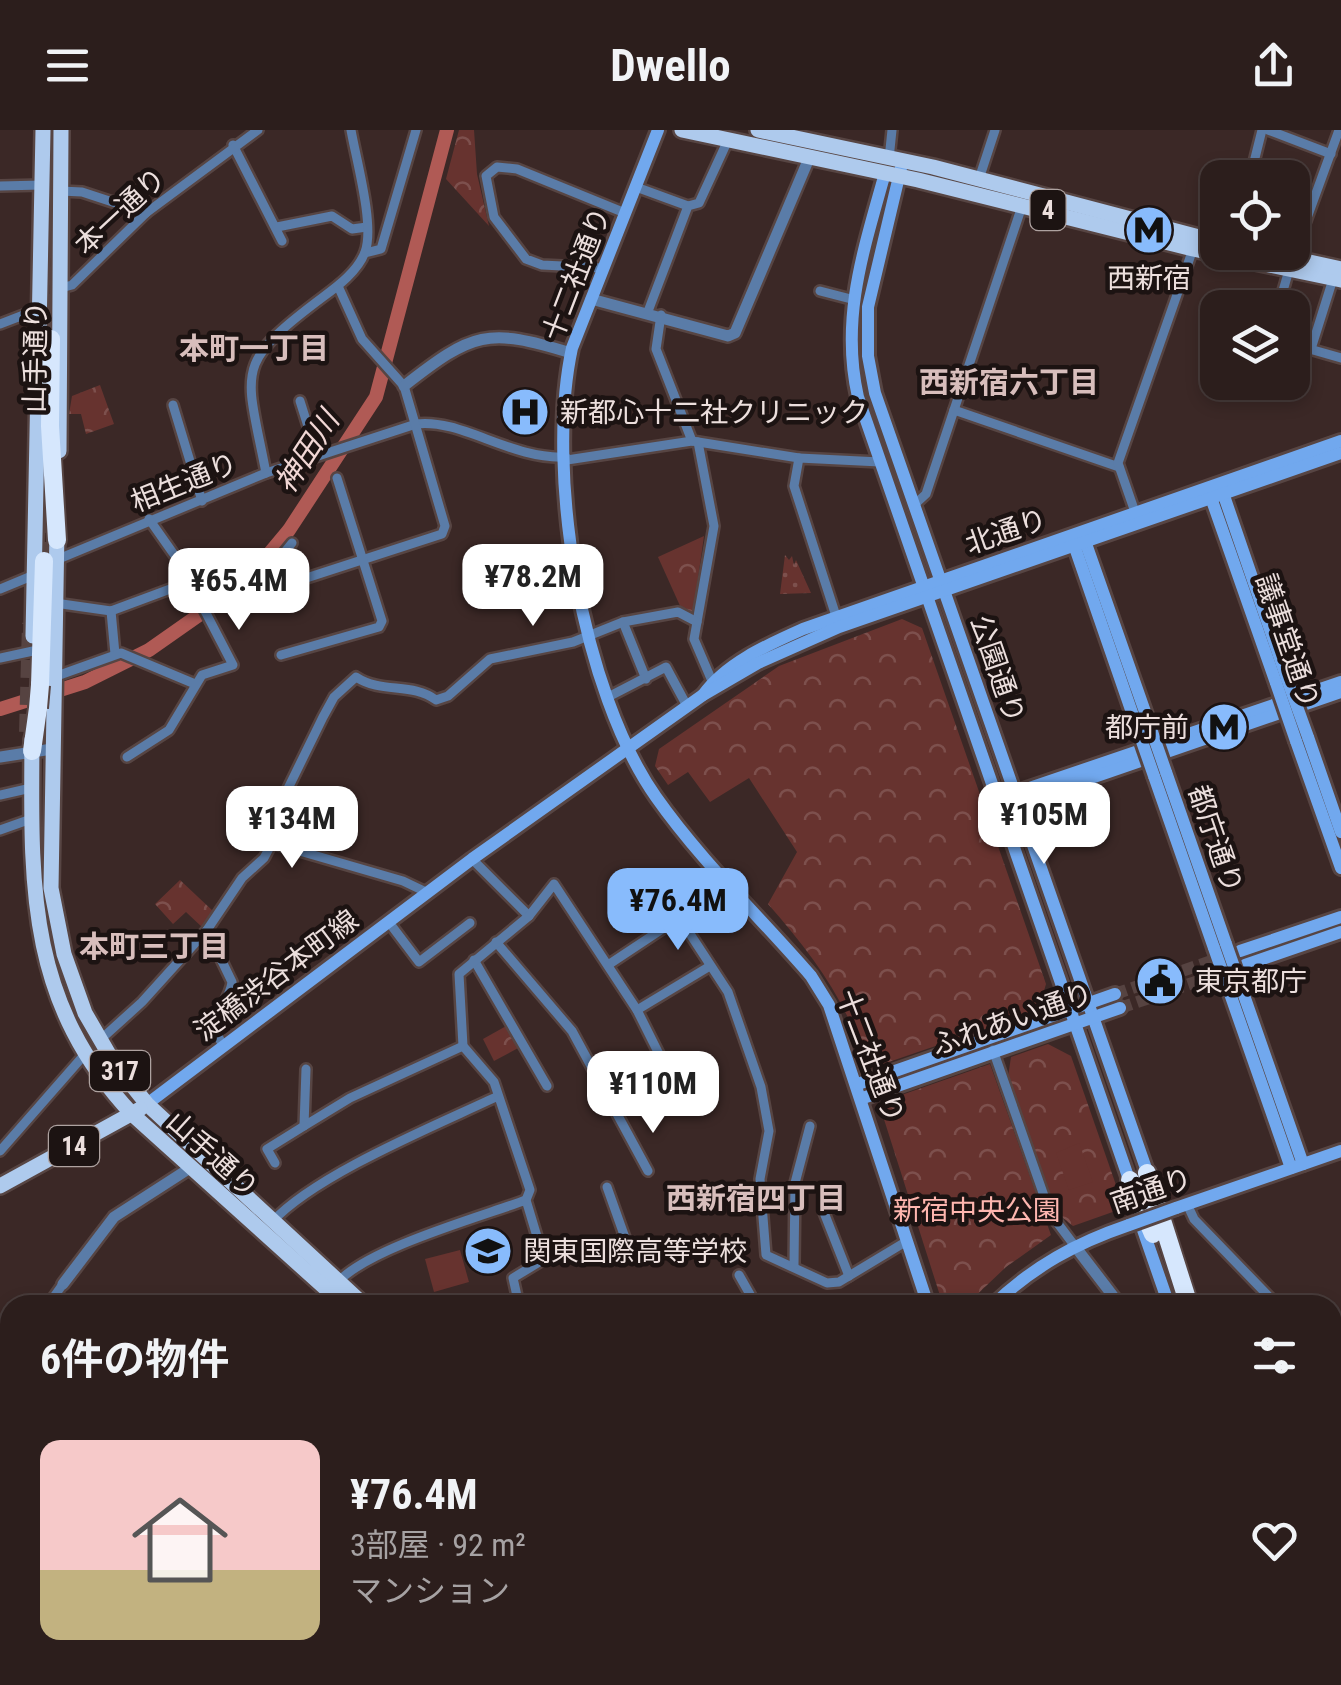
<!DOCTYPE html>
<html lang="ja">
<meta charset="utf-8">
<style>
:root{--surface:#2c1e1c;--page:#342725;--text:#f1f3f6;--muted:#a6a2a3;--line:#483c3b;--accent:#88bbfc}
body{margin:0;font-family:"Roboto Condensed","Noto Sans JP",sans-serif;background:var(--page);color:var(--text);height:100vh;display:flex;flex-direction:column;font-size:38px;white-space:nowrap}
*{box-sizing:border-box;margin:0}
p{font-size:32px;color:var(--muted)}
.icon{flex:none;width:55px;height:55px;fill:none;stroke:currentColor;stroke-width:2;stroke-linecap:round;stroke-linejoin:round}
.map{position:relative;flex:1;overflow:hidden}
.drawer{position:absolute;left:0px;top:1165px;width:1342px;height:390px;display:flex;flex-direction:column;background:var(--surface);border-radius:30px 30px 0 0;box-shadow:0 5px 15px #0003,0 0 0 2px var(--line)}
.drawer>*{flex:none}
.tools{position:absolute;left:1200px;top:30px;display:grid;gap:20px}
.tools a{display:grid;place-items:center;width:110px;height:110px;border-radius:20px;background:var(--surface);box-shadow:0 5px 15px #0003,0 0 0 2px var(--line);font-size:50px}
.price{position:absolute;translate:-50% -85px;padding:0 22px;border-radius:20px;background:#fff;color:#222;font-size:32px;line-height:65px;filter:drop-shadow(0 2px 5px #0008)}
.price::after{content:'';position:absolute;left:50%;top:60px;width:30px;height:22px;margin-left:-15px;background:inherit;clip-path:polygon(0 0,100% 0,50% 100%)}
.price.on{background:var(--accent);color:#111}
ul{padding:0;list-style:none}
li{display:flex;align-items:center;gap:30px;height:250px;padding:0 40px}
li span{display:grid;place-items:center;flex:none;width:280px;height:200px;border-radius:20px;color:#555}
li>.icon{margin-inline-start:auto}
span .icon{width:120px;height:120px;fill:#fffc;stroke-width:1}
li b{font-size:42px}
h2{display:flex;justify-content:space-between;align-items:center;height:120px;padding:0 40px;font-size:42px}
header{display:flex;justify-content:space-between;align-items:center;height:130px;padding:0 40px;background:var(--surface);font-size:45px;font-weight:700}
.map>svg:first-child{display:block}
</style>
<header><svg class="icon" aria-label="menu" viewBox="0 0 24 24"><path d="M4 6h16M4 12h16M4 18h16"/></svg>Dwello<svg class="icon" aria-label="share" viewBox="0 0 24 24"><path d="M12 15V3M7 8l5-5 5 5M5 13v7h14v-7"/></svg></header>
<div class="map">
<svg width="1341" height="1555" viewBox="0 0 1341 1555">
<defs>
<pattern id="grass-dots" width="8" height="8" patternUnits="userSpaceOnUse" patternTransform="scale(2.5)"><rect width="8" height="8" fill="#67332f"/><path d="M2 2h.1M6 6h.1" fill="none" stroke="#7d504d" stroke-width="1.8" stroke-linecap="round"/></pattern>
<pattern id="park-crowns" width="20" height="18" patternUnits="userSpaceOnUse" patternTransform="scale(2.5)"><rect width="20" height="18" fill="#67332f"/><path d="M2 6a3 3 0 1 1 6 0M12 15a3 3 0 1 1 6 0" fill="none" stroke="#7d504d"/></pattern>
</defs>
<rect width="100%" height="100%" fill="#3b2826"/>
<!-- grass -->
<polygon fill="url(#grass-dots)" points="785,425 789,430 792,426 794,435 796,430 811,463 780,464"/>
<!-- park -->
<g fill="url(#park-crowns)">
<polygon points="459,0 474,0 477,44 489,96 446,49"/>
<polygon points="100,255 114,294 86,304 81,284 69,284 72,266"/>
<polygon points="704,406 693,484 681,478 658,427"/>
<path d="M 902,489 L 922,498 L 1046,854 L 1038,881 L 880,935 L 864,927 C 843,865 811,823 768,774 L 797,722 L 749,648 L 710,672 L 688,642 L 668,655 L 655,636 L 659,619 L 779,536 Z"/>
<polygon points="180,750 214,782 203,798 186,782 173,794 155,774"/>
<polygon points="508,895 520,917 494,931 483,909"/>
<polygon points="1048,914 1071,926 1124,1078 1073,1096 1054,1081 1008,947 1011,927"/>
<polygon points="990,934 1051,1105 1006,1137 966,1175 943,1175 882,983 890,969"/>
</g>
<!-- pitch -->
<g fill="#67332f">
<polygon points="1079,1013 1093,1052 1069,1060 1056,1023"/>
<polygon points="460,1120 469,1152 434,1162 425,1129"/>
</g>
<g fill="none" stroke-linecap="round" stroke-linejoin="round">
<!-- river -->
<polyline stroke="#b05a55" stroke-width="14" points="0,579 85,552 149,520 226,466 259,436 289,400 376,267 447,0"/>
<!-- secondary-tunnel -->
<g stroke="#564341" stroke-width="12" stroke-dasharray="12 6" stroke-linecap="butt">
<polyline points="1115,864 1226,826"/>
<polyline points="1120,878 1233,839"/>
</g>
<!-- motorway-tunnel -->
<g stroke="#564341" stroke-width="18" stroke-dasharray="18 9" stroke-linecap="butt">
<polyline points="51,209 52,83 58,58"/>
<polyline points="42,331 44,431"/>
<polyline points="28,602 31,493"/>
<polyline points="716,1545 726,1555"/>
</g>
<!-- minor casing -->
<g stroke="#574543" stroke-width="14">
<g id="minor">
<polyline points="1268,0 1331,24"/>
<polyline points="233,15 282,111"/>
<polyline points="889,29 892,0"/>
<polyline points="1250,48 1262,0"/>
<polyline points="979,49 995,0"/>
<polyline points="0,56 42,55"/>
<polyline points="636,57 688,76"/>
<polyline points="61,61 82,62 146,83"/>
<polyline points="277,97 332,86 352,99 367,97"/>
<polyline points="365,123 381,119 416,0"/>
<polyline points="1289,126 1295,121 1339,0"/>
<polyline points="603,138 542,135 526,129 494,87 486,46 497,37 517,39 625,83"/>
<polyline points="61,158 72,155 146,83 258,0"/>
<polyline points="820,161 851,169"/>
<polyline points="1278,178 1289,140"/>
<polyline points="647,184 688,76 699,73 728,10"/>
<polyline points="661,185 656,219 692,311"/>
<polyline points="0,194 39,179"/>
<polyline points="1292,214 1341,228"/>
<polyline points="1311,219 1333,149"/>
<polyline points="300,271 317,325"/>
<polyline points="173,275 202,371"/>
<polyline points="954,280 1119,337"/>
<polyline points="698,312 714,396 694,509 712,551"/>
<polyline points="567,330 692,311 799,328"/>
<path d="M 266,343 C 246,239 232,235 323,167 C 338,156 358,141 365,122 C 375,96 356,29 351,0"/>
<polyline points="914,375 926,364 1020,82 1026,77"/>
<polyline points="1135,382 1118,333 1193,119"/>
<polyline points="283,424 292,413"/>
<path d="M 56,430 L 266,343 L 416,294 C 461,288 511,330 566,327"/>
<polyline points="0,459 34,445"/>
<polyline points="254,465 442,404 445,396 404,256 362,209 338,156"/>
<polyline points="55,473 111,481 189,452"/>
<polyline points="111,481 115,524"/>
<polyline points="836,486 794,356 799,328 880,332"/>
<polyline points="623,492 646,549"/>
<polyline points="281,525 379,497 382,491 337,348"/>
<polyline points="0,528 33,521"/>
<polyline points="54,547 121,523 195,554"/>
<polyline points="610,566 666,537 687,576"/>
<polyline points="127,627 169,600 202,545 233,535 180,433 149,389"/>
<polyline points="0,665 31,658"/>
<polyline points="0,700 31,689"/>
<polyline points="272,713 403,751 426,762"/>
<polyline points="472,729 529,786"/>
<polyline points="679,787 728,862 761,957 769,1001 760,1049 766,1125 827,1153 839,1152 907,1111"/>
<polyline points="388,791 419,832 470,793"/>
<path d="M 207,800 L 232,852 C 229,876 203,889 224,916"/>
<polyline points="496,812 572,901 648,1041"/>
<polyline points="474,830 547,956"/>
<polyline points="608,835 730,754"/>
<polyline points="637,880 710,836"/>
<path d="M 99,911 L 142,872 L 207,800 L 242,748 L 264,728 L 272,713 L 274,687 L 323,587 L 334,567 L 356,547 C 382,564 412,552 436,570 L 448,566 L 490,529 L 573,512 L 623,492 L 678,482 L 697,492"/>
<polyline points="993,920 1050,1083 1074,1115"/>
<polyline points="306,939 304,996 350,968 463,916"/>
<polyline points="0,1021 85,924"/>
<polyline points="275,1033 267,1019 304,996"/>
<polyline points="607,1057 628,1116"/>
<polyline points="1187,1074 1194,1089 1277,1175"/>
<polyline points="823,1080 849,1146"/>
<path d="M 272,1092 C 316,1044 437,995 498,966"/>
<polyline points="794,1135 795,1053 810,996"/>
<polyline points="739,1145 756,1175"/>
<path d="M 338,1152 C 369,1118 480,1087 526,1070"/>
<polyline points="48,1175 63,1154"/>
<polyline points="519,1175 513,1148 541,1131 542,1123 526,1070 530,1060 494,952 463,916 459,844 529,786 554,754 637,880 676,958"/>
<polyline points="0,1242 10,1229"/>
<polyline points="1332,1259 1341,1269"/>
<polyline points="1332,1307 1338,1311"/>
<polyline points="0,1342 10,1334"/>
<polyline points="1332,1518 1341,1514"/>
<polyline points="0,1542 10,1536"/>
<polyline points="165,1545 172,1555"/>
<polyline points="252,1545 259,1555"/>
<polyline points="461,1545 468,1555"/>
<polyline points="933,1545 943,1555"/>
<polyline points="184,1555 199,1545"/>
<polyline points="399,1555 413,1545"/>
<polyline points="1268,1555 1284,1545"/>
</g>
</g>
<!-- tertiary casing -->
<g stroke="#574543" stroke-width="16">
<g id="tertiary">
<polyline points="591,169 728,206 735,203 810,26"/>
<path d="M 404,256 C 473,202 487,197 571,223"/>
<polyline points="0,627 52,619"/>
<polyline points="1074,1115 1120,1175"/>
<polyline points="63,1154 114,1087 190,1038"/>
<polyline points="1219,1545 1226,1555"/>
</g>
</g>
<!-- secondary casing -->
<g stroke="#574543" stroke-width="18">
<g id="secondary">
<path d="M 658,0 L 572,218 C 545,342 582,562 656,667 C 701,731 760,787 811,846 L 829,875 L 928,1175"/>
<polyline points="901,38 868,177 868,226 875,263 1149,1047"/>
<path d="M 885,43 C 864,119 840,188 858,267 L 1132,1058"/>
<polyline points="1222,360 1287,549"/>
<polyline points="1209,362 1276,553"/>
<polyline points="1084,408 1150,596"/>
<polyline points="1072,409 1138,600"/>
<path d="M 703,565 C 726,533 767,515 803,499 L 1341,311"/>
<polyline points="1308,607 1341,702"/>
<polyline points="1296,611 1341,738"/>
<polyline points="1166,642 1226,814"/>
<polyline points="1154,646 1214,818"/>
<polyline points="1009,665 1341,552"/>
<polyline points="1001,679 1341,562"/>
<polyline points="1240,821 1341,787"/>
<polyline points="1245,835 1341,802"/>
<polyline points="1239,851 1303,1034"/>
<polyline points="1227,855 1291,1038"/>
<polyline points="858,954 1115,864"/>
<polyline points="863,968 1120,878"/>
<polyline points="147,974 472,729 703,565 758,533 839,497 1341,323"/>
<polyline points="1176,1078 1341,1021"/>
<polyline points="1142,1097 1169,1175"/>
<path d="M 993,1175 C 1034,1136 1076,1113 1129,1095"/>
<polyline points="583,1555 594,1545"/>
</g>
</g>
<!-- primary casing -->
<g stroke="#574543" stroke-width="20">
<g id="primary">
<polyline points="682,0 918,50 1193,119 1341,150"/>
<polyline points="758,0 933,37 1218,112"/>
<polyline points="1264,122 1341,139"/>
<polyline points="59,321 61,0"/>
<polyline points="57,399 51,758 64,824 85,883 114,933 147,974 364,1175"/>
<polyline points="33,506 43,0"/>
<path d="M 32,609 C 31,753 26,871 132,984 L 344,1175"/>
<polyline points="0,1056 140,979"/>
<polyline points="681,1545 691,1555"/>
</g>
</g>
<!-- trunk casing -->
<g stroke="#574543" stroke-width="20">
<g id="trunk">
<polyline points="1332,1226 1341,1215"/>
<polyline points="1332,1252 1341,1242"/>
<polyline points="1028,1555 1038,1545"/>
</g>
</g>
<!-- motorway casing -->
<g stroke="#574543" stroke-width="22">
<g id="motorway">
<polyline points="51,209 50,296 57,410"/>
<polyline points="40,555 44,431"/>
<polyline points="32,621 38,578"/>
<polyline points="1147,1043 1189,1175"/>
<polyline points="1130,1050 1153,1104"/>
<polyline points="699,1545 709,1555"/>
<polyline points="1198,1545 1204,1555"/>
<polyline points="1040,1555 1051,1545"/>
</g>
</g>
<!-- minor -->
<use href="#minor" stroke="#5a7ca8" stroke-width="9"/>
<!-- tertiary -->
<use href="#tertiary" stroke="#5a7ca8" stroke-width="11"/>
<!-- secondary -->
<use href="#secondary" stroke="#71a8ee" stroke-width="12"/>
<!-- primary -->
<use href="#primary" stroke="#aecaed" stroke-width="15"/>
<!-- trunk -->
<use href="#trunk" stroke="#c2d8f5" stroke-width="15"/>
<!-- motorway -->
<use href="#motorway" stroke="#d6e7fd" stroke-width="18"/>
<!-- secondary-bridge casing -->
<g stroke="#574543" stroke-width="18" stroke-linecap="butt">
<g id="secondary-bridge">
<polyline points="1287,549 1308,607"/>
<polyline points="1276,553 1296,611"/>
<polyline points="1150,596 1166,642"/>
<polyline points="1138,600 1154,646"/>
<polyline points="1226,814 1239,851"/>
<polyline points="1214,818 1227,855"/>
<polyline points="1129,1095 1176,1078"/>
</g>
</g>
<!-- motorway-bridge casing -->
<g stroke="#574543" stroke-width="22" stroke-linecap="butt">
<g id="motorway-bridge">
<polyline points="38,578 40,555"/>
<polyline points="1128,1545 1156,1555"/>
<polyline points="1176,1545 1184,1555"/>
<polyline points="1063,1555 1092,1545"/>
</g>
</g>
<!-- secondary-bridge -->
<use href="#secondary-bridge" stroke="#71a8ee" stroke-width="12"/>
<!-- motorway-bridge -->
<use href="#motorway-bridge" stroke="#d6e7fd" stroke-width="18"/>
</g>
<!-- icons -->
<defs>
<g id="metro-disc" transform="scale(2.5)"><circle r="9.5" fill="#88bbfc" stroke="#1c1312"/><path d="M-5.5 5V-5H-3L0 0L3-5H5.5V5H3V-.5L0 4L-3-.5V5Z" fill="#111"/></g>
<g id="hospital-disc" transform="scale(2.5)"><circle r="9.5" fill="#88bbfc" stroke="#1c1312"/><path d="M-5-5h3v3.5h4V-5h3V5h-3V1.5h-4V5h-3Z" fill="#111"/></g>
<g id="civic-disc" transform="scale(2.5)"><circle r="9.5" fill="#88bbfc" stroke="#1c1312"/><path d="M-.6-6.5H3V-4.5H.6V-3L4-1V1h2V6H-6V1h2V-1L-.6-3ZM-1.2 2.5V6h2.4V2.5Z" fill="#111"/></g>
<g id="school-disc" transform="scale(2.5)"><circle r="9.5" fill="#88bbfc" stroke="#1c1312"/><path d="M0-5L7-2L0 1L-7-2ZM-4 1L0 2.5L4 1V4Q0 6-4 4Z" fill="#111"/></g>
</defs>
<g fill-rule="evenodd">
<use href="#metro-disc" x="1149" y="100"/>
<use href="#hospital-disc" x="525" y="282"/>
<use href="#metro-disc" x="1224" y="597"/>
<use href="#civic-disc" x="1160" y="851"/>
<use href="#school-disc" x="488" y="1121"/>
</g>
<g text-anchor="middle" stroke-width="9" stroke-linejoin="round" paint-order="stroke">
<!-- shield labels -->
<g fill="#1c1312" stroke="#aea2a0" stroke-width="2.5">
<rect x="1030.5" y="60" width="35" height="40" rx="8"/>
<rect x="90" y="921" width="60" height="40" rx="8"/>
<rect x="49" y="996" width="50" height="40" rx="8"/>
</g>
<g font-size="25" font-weight="bold" fill="#ecdfdd">
<text x="1048" y="89">4</text>
<text x="120" y="950">317</text>
<text x="74" y="1025">14</text>
</g>
<!-- street labels -->
<g font-size="28" fill="#ecdfdd" stroke="#1c1312">
<text transform="translate(120 81) rotate(-43)" y="10">本一通り</text>
<text transform="translate(576 144) rotate(-69)" y="10">十二社通り</text>
<text transform="translate(35 227) rotate(-89)" y="10">山手通り</text>
<text transform="translate(184 352) rotate(-22)" y="10">相生通り</text>
<text transform="translate(1006 401) rotate(-19)" y="10">北通り</text>
<text transform="translate(1288 511) rotate(71)" y="10">議事堂通り</text>
<text transform="translate(998 539) rotate(71)" y="10">公園通り</text>
<text transform="translate(1216 709) rotate(71)" y="10">都庁通り</text>
<text transform="translate(276 845) rotate(-37)" y="10">淀橋渋谷本町線</text>
<text transform="translate(1012 889) rotate(-19)" y="10">ふれあい通り</text>
<text transform="translate(871 926) rotate(69)" y="10">十二社通り</text>
<text transform="translate(213 1024) rotate(42)" y="10">山手通り</text>
<text transform="translate(1151 1060) rotate(-19)" y="10">南通り</text>
</g>
<!-- poi labels -->
<g font-size="28" fill="#ecdfdd" stroke="#1c1312" text-anchor="start">
<text x="1149" y="158" text-anchor="middle">西新宿</text>
<text x="560" y="292">新都心十二社クリニック</text>
<text x="1189" y="607" text-anchor="end">都庁前</text>
<text x="1195" y="861">東京都庁</text>
<text x="523" y="1131">関東国際高等学校</text>
</g>
<!-- park labels -->
<g font-size="28" fill="#feb6af" stroke="#1c1312">
<text x="977" y="1090">新宿中央公園</text>
</g>
<!-- neighbourhood labels -->
<g font-size="30" font-weight="bold" fill="#d8bebc" stroke="#1c1312">
<text x="254" y="229">本町一丁目</text>
<text x="1009" y="263">西新宿六丁目</text>
<text x="154" y="827">本町三丁目</text>
<text x="756" y="1079">西新宿四丁目</text>
</g>
<!-- water labels -->
<g font-size="30" font-style="italic" fill="#f1d7d5" stroke="#1c1312">
<text transform="translate(307 322) rotate(-57)" y="10">神田川</text>
</g>
</g>
</svg>
<div class="tools">
<a><svg class="icon" aria-label="locate" viewBox="0 0 24 24"><circle cx="12" cy="12" r="6"/><path d="M12 2v4M12 18v4M2 12h4M18 12h4"/></svg></a>
<a><svg class="icon" aria-label="layers" viewBox="0 0 24 24"><path d="M12 4l9 5-9 5-9-5zM3 14l9 5 9-5"/></svg></a>
</div>
<b class="price" style="left:533px;top:499px">¥78.2M</b>
<b class="price" style="left:239px;top:503px">¥65.4M</b>
<b class="price" style="left:1044px;top:737px">¥105M</b>
<b class="price" style="left:292px;top:741px">¥134M</b>
<b class="price on" style="left:678px;top:823px">¥76.4M</b>
<b class="price" style="left:653px;top:1006px">¥110M</b>
<section class="drawer">
<h2>6件の物件<svg class="icon" aria-label="filters" viewBox="0 0 24 24"><path d="M4 7h16M4 17h16"/><circle cx="9" cy="7" r="2"/><circle cx="15" cy="17" r="2"/></svg></h2>
<ul>
<li><span style="background:linear-gradient(#f6c9c9 65%,#c2b280 0)"><svg class="icon" aria-label="home" viewBox="0 0 24 24"><path d="M3 11l9-7 9 7M6 9v11h12V9"/></svg></span><div><b>¥76.4M</b><p>3部屋 · 92 m²</p><p>マンション</p></div><svg class="icon" aria-label="heart" viewBox="0 0 24 24"><path d="M12 20l-8-8c-3-5 5-10 8-4 3-6 11-1 8 4z"/></svg></li>
</ul>
</section>
</div>
